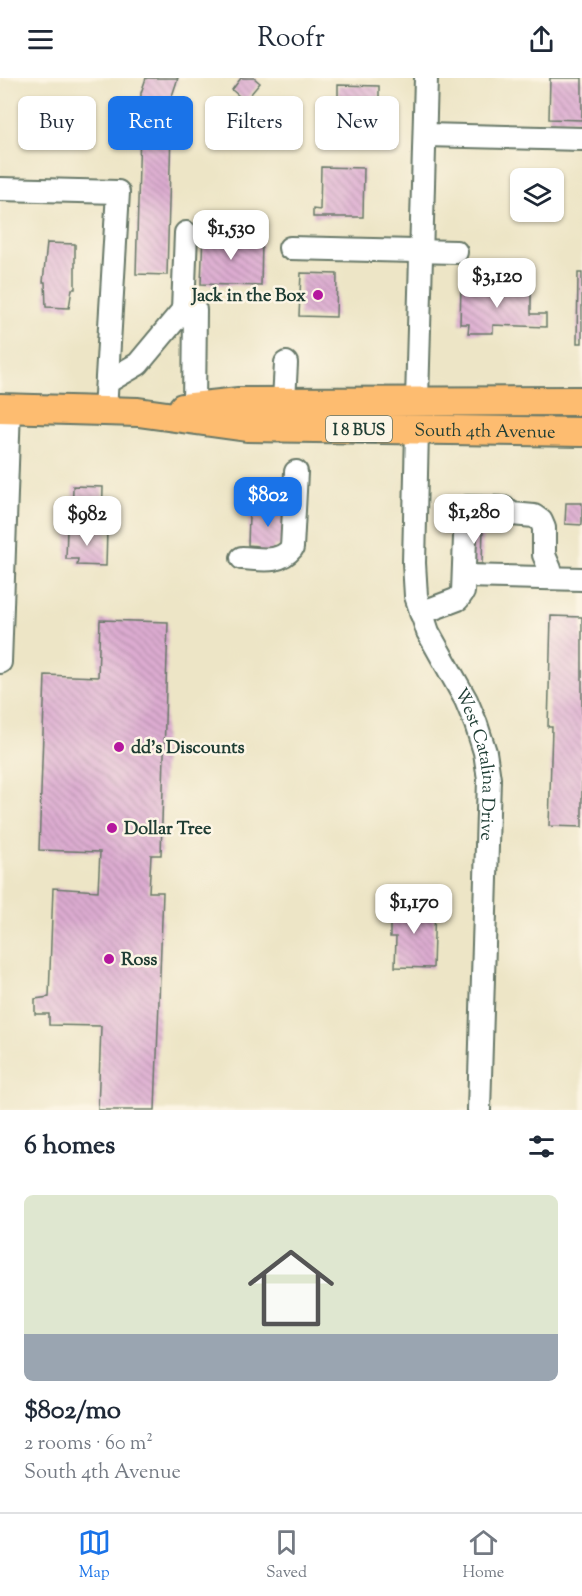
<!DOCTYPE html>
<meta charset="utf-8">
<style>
:root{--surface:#fff;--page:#f2f2f3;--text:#1f2937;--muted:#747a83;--line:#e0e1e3;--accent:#1a73e8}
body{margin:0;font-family:"Sorts Mill Goudy",serif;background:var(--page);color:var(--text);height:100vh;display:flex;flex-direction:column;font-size:22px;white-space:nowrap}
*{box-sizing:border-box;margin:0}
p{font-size:20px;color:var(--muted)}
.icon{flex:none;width:33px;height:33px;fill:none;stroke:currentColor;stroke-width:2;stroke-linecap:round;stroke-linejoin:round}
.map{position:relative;height:1032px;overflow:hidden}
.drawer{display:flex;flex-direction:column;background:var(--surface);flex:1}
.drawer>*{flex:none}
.hud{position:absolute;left:18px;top:18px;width:546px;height:54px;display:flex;gap:12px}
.tools{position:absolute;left:510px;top:90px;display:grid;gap:12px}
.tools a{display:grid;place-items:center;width:54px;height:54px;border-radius:9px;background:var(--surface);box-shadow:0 2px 4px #0004;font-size:30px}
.price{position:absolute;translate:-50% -51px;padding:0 14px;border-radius:12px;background:#fff;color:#222;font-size:20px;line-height:39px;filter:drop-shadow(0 2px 3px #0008)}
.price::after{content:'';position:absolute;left:50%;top:36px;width:18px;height:14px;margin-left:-9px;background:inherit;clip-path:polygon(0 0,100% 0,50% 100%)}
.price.current{background:var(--accent);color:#fff}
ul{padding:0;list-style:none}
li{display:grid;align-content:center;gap:12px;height:318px;padding:0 24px}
li span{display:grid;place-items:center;height:186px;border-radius:9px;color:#555}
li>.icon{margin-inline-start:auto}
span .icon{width:108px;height:108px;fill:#fffc;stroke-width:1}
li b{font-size:26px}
h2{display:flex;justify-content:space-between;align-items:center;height:72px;padding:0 24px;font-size:26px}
.pill{padding:0 21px;border-radius:9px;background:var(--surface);box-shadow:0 2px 4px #0004;font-size:21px;line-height:54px}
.pill.current{background:var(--accent);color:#fff}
header{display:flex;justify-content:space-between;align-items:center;height:78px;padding:0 24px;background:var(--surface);font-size:27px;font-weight:600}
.tabs{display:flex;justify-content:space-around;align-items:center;height:84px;border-top:2px solid var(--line);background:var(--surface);font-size:16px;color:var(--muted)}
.tabs a{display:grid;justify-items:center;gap:3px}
.tabs .current{color:var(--accent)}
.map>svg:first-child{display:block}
</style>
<header><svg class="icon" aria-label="menu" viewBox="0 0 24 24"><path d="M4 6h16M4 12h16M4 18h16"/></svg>Roofr<svg class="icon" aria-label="share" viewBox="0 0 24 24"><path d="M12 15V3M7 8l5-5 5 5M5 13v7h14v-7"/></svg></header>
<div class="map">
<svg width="582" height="1032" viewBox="0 0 582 1032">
<defs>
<pattern id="building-back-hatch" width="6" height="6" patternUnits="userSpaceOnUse" patternTransform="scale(1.5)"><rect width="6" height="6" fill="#ddacd1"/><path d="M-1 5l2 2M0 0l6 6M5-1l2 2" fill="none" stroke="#b38daa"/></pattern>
</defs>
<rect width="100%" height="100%" fill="#fcf5e5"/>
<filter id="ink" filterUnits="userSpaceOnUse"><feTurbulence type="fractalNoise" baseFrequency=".0167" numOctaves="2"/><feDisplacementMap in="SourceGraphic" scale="12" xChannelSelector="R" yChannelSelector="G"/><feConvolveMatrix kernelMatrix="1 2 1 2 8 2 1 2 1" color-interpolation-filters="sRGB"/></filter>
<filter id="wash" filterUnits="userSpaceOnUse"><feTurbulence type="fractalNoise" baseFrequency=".008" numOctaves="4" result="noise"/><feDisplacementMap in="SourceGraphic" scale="24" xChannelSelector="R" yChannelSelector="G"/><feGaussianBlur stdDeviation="1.35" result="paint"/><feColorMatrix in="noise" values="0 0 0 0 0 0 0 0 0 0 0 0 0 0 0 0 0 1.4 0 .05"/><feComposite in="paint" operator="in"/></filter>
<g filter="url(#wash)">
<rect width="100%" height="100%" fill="#ede5c6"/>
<g id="blocks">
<!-- building -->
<g fill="url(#building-back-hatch)">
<polygon points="146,0 178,0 172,18 167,197 136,196 141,15"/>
<polygon points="241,0 254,0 260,5 245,23 232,12"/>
<polygon points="550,0 582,0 582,42 549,41"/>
<polygon points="338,7 379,8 379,51 368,51 369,45 338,45"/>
<polygon points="321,89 364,90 363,139 313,139 313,131 320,132"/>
<polygon points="203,155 237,156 236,163 262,164 261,208 201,206"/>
<polygon points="47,165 75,166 75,211 72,211 69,230 46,229 45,204 43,204"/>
<polygon points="301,195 337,196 336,239 299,238"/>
<polygon points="578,195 582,195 582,265 577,265"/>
<polygon points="461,208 531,210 531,236 546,236 546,249 493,247 493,255 468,255 469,246 460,246"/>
<polygon points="73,408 103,409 102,448 72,447"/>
<polygon points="566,425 582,425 582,447 565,446"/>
<polygon points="259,427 287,428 285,468 274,468 273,475 258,474 258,468 248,467 249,436 259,436"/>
<polygon points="467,448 483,448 482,486 465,486"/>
<polygon points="67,451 107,452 106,488 77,487 78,481 66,481"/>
<polygon points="551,538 582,539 582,749 549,748 552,649 548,649"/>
<polygon points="100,542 168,544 161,777 151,777 149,814 163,814 155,1032 98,1032 101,948 49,947 49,936 35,936 35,921 49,919 53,810 98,813 100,774 39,772 45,597 98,599"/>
<polygon points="395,825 420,826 420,833 426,833 426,825 435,825 433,890 395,889 396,859 390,859 390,841 395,841"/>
</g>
</g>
</g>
<g filter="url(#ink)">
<use href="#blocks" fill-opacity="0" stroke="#677867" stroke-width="1.5"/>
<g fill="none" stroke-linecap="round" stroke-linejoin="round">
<!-- minor casing -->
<g stroke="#677867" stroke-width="26">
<g id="minor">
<polyline points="425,57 582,61"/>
<polyline points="0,111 118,114 105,333"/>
<polyline points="290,170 456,174"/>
<polyline points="183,232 195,232 194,329"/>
<polyline points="107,304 138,286 183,232 186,155"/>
<polyline points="417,322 426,0"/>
<polyline points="284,323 286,285"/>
<path id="s1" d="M 417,352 L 414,485 L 416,518 L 428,554 L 466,622 L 476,646 L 485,674 L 489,701 L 479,1032"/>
<path d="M 242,480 C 262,481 279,486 292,470 L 296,394"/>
<polyline points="464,498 582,501"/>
<polyline points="421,535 458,521 463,514 466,432 468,429 504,430 512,436 534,438 541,443 544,450 544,477 550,491 549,500"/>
<polyline points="0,584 9,330"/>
</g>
</g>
<!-- major casing -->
<g stroke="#677867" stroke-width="32">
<g id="major">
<path id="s2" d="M 0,330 L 138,334 L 247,349 L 582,354"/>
<polyline points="183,330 239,324 582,323"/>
</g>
</g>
<!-- minor -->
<use href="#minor" stroke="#fff" stroke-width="22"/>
<!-- major -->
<use href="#major" stroke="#fdbc70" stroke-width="28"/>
</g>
</g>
<!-- markers -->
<g fill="#b5179e" stroke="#fcf5e5" stroke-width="2">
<circle cx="318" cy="217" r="6"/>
<circle cx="119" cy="669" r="6"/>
<circle cx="112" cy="750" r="6"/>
<circle cx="109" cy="881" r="6"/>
</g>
<g text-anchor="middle" stroke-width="5" stroke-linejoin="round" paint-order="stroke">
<!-- shield labels -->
<rect fill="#fcf5e5" stroke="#617469" stroke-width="1.5" x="326" y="338" width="66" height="26" rx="4.5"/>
<g font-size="16" font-weight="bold" fill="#1f3d34">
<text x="359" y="357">I 8 BUS</text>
</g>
<!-- poi labels -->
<g font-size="18" font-weight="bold" fill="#1f3d34" stroke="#fcf5e5" text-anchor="start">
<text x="306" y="223" text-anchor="end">Jack in the Box</text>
<text x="131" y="675">dd's Discounts</text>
<text x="124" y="756">Dollar Tree</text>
<text x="121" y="887">Ross</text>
</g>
<!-- street labels -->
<g font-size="18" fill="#1f3d34" stroke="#fcf5e5">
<text dy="6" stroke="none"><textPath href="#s2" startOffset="486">South 4th Avenue</textPath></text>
<text dy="6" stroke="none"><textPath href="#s1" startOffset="348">West Catalina Drive</textPath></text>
</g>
</g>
</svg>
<div class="tools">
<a><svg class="icon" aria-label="layers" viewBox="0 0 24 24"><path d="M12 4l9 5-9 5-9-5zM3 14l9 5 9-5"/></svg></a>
</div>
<b class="price" style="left:231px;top:183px">$1,530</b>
<b class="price" style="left:497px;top:231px">$3,120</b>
<b class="price current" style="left:268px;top:450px">$802</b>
<b class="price" style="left:474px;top:467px">$1,280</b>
<b class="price" style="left:87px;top:469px">$982</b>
<b class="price" style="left:414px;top:857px">$1,170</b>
<div class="hud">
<a class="pill">Buy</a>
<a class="pill current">Rent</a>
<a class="pill">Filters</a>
<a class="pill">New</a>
</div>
</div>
<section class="drawer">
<h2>6 homes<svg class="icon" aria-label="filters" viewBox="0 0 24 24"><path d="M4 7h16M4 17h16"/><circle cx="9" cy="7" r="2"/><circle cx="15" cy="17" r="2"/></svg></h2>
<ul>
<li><span style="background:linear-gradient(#dfe7d0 75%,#9aa5b1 0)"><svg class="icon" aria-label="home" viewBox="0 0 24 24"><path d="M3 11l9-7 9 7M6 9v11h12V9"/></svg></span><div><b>$802/mo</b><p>2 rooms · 60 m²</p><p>South 4th Avenue</p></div></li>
</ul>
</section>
<nav class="tabs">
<a class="current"><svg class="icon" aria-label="map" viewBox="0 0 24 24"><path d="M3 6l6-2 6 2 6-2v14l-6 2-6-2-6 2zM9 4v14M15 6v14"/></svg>Map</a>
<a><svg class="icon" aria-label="saved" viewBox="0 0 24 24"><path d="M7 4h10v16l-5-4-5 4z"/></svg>Saved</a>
<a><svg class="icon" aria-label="home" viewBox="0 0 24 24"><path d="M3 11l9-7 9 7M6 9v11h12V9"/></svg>Home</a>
</nav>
